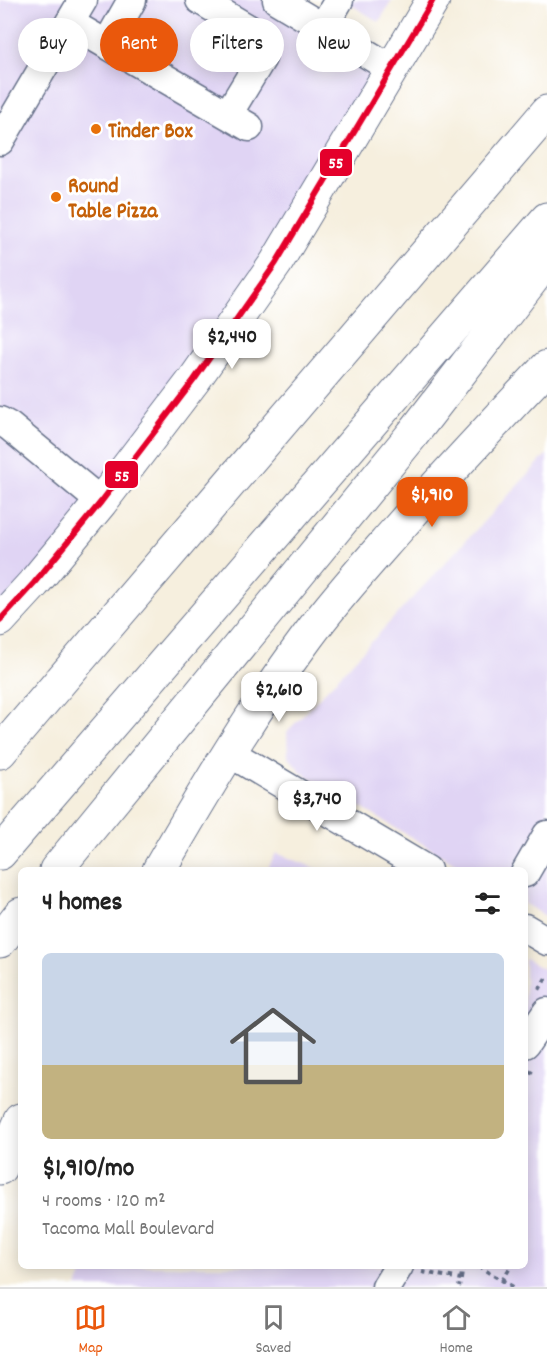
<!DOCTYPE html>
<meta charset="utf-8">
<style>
:root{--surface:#fff;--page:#f2f2f2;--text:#222;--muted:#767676;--line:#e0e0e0;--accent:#ea580c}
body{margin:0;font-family:Dekko,sans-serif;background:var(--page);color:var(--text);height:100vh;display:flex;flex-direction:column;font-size:22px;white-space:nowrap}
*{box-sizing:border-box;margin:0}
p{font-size:20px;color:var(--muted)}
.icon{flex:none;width:33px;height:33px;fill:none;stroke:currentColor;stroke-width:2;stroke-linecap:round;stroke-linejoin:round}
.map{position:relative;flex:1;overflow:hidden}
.sheet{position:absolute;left:18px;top:867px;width:510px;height:402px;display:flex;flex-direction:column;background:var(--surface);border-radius:9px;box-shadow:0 3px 15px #0003}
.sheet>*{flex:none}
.banner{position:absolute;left:18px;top:18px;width:512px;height:54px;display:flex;gap:12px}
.price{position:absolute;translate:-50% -51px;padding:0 14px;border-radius:12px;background:#fff;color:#222;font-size:20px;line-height:39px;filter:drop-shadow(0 2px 3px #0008)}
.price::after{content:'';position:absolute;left:50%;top:36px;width:18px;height:14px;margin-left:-9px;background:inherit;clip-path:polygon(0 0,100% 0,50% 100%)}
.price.active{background:var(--accent);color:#fff}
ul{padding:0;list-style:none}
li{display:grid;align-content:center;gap:12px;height:318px;padding:0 24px}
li+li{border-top:2px solid var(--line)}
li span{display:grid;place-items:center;height:186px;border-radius:9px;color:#555}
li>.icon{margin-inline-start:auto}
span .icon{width:108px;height:108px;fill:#fffc;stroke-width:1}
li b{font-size:26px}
h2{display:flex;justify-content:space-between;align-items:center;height:72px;padding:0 24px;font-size:26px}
.pill{padding:0 21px;border-radius:27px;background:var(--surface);box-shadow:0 3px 15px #0003;font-size:21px;line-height:54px}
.pill.active{background:var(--accent);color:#fff}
.tab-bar{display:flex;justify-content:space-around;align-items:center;height:84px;border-top:2px solid var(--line);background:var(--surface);font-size:16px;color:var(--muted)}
.tab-bar a{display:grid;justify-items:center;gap:3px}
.tab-bar .active{color:var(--accent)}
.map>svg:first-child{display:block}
</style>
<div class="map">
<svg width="547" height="1287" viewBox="0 0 547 1287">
<rect width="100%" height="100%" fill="#fff"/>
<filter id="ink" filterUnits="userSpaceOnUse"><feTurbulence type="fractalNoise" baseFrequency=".0167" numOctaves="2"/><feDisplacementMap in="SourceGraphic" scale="12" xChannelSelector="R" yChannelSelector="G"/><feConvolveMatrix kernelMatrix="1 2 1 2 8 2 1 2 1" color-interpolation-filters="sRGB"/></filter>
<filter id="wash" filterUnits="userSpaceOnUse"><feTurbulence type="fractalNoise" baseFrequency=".008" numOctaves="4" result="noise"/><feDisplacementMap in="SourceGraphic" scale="24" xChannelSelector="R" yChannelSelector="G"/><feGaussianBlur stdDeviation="1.35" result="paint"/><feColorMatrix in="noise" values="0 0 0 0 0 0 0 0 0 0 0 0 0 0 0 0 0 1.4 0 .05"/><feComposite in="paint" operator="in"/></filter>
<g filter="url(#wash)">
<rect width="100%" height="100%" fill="#f6efde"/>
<!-- built -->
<g fill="#e0d4f4">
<polygon points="0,0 277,0 392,69 276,263 0,620"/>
<polygon points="343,0 392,0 379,22"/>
<polygon points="547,454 547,917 525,904 525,870 467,870 302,773 288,756 287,732"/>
<polygon points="276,853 320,870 267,870"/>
<polygon points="525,959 547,971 547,1287 77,1287 86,1266 525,1266"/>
</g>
</g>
<g filter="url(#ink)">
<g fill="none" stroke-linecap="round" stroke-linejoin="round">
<!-- minor casing -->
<g stroke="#68728b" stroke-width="31">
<g id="minor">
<polyline points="200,0 254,32 262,58 228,114"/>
<polyline points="277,0 392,69"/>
<polyline points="70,23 249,127"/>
<polyline points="323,27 339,0"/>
<polyline points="107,44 132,0"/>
<polyline points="0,141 83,0"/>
<polyline points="0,421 9,426 101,502"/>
<polyline points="230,753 427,870"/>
<polyline points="525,873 547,835"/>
<polyline points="525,928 547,941"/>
<polyline points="525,1044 547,1012"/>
<polyline points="386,1287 399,1266"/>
</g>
</g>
<!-- major casing -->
<g stroke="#68728b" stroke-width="35">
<g id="major">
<polyline points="0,620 34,583 101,502 194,380 276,263 433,0"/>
<path d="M 159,870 C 205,790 253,710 308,636 C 335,599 366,565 396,531 C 445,475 496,421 547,367"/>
<polyline points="0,1168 21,1120"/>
</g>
</g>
<!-- highway casing -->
<g stroke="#68728b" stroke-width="35">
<g id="highway">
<polyline points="0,752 547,112"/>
<polyline points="0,853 547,219"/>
<polyline points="56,870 412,435 547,260"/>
<polyline points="0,941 21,914"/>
</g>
</g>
<!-- path -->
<g stroke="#68728b" stroke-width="4" stroke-dasharray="4.5 4.5" stroke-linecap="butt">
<polyline points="539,990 547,976"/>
<polyline points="525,1082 534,1067"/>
<polyline points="525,1243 525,1242"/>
<polyline points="478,1266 513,1287"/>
<polyline points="422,1272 461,1279 459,1287"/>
<polyline points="461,1279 463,1266"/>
<polyline points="502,1281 511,1266"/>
</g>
<!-- minor -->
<use href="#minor" stroke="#fff" stroke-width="28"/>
<!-- major -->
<use href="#major" stroke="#fff" stroke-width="33"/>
<!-- highway -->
<use href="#highway" stroke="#fff" stroke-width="33"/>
<!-- bus-1 casing -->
<g stroke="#fff" stroke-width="10">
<polyline id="bus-1" points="0,620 34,583 101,502 194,380 276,263 433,0"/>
</g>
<!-- bus-1 -->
<use href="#bus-1" stroke="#e4002b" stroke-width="6"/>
</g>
</g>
<!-- markers -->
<g fill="#e8710a" stroke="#fff" stroke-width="2">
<circle cx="96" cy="129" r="6"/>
<circle cx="56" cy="197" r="6"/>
</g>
<g text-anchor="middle" stroke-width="6" stroke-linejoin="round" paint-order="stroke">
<!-- food labels -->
<g font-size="22" font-weight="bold" fill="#c56008" stroke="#fff" text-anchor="start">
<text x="108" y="137">Tinder Box</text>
<text x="68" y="192">Round<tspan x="68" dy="25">Table Pizza</tspan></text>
</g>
</g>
<g stroke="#fff" stroke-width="2">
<rect x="319" y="148" width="34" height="29" rx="6" fill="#e4002b"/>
<rect x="104" y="460" width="35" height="29" rx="6" fill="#e4002b"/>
</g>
<g font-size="16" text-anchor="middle" font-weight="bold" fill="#fff">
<text x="336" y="168">55</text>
<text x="122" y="481">55</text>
</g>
</svg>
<b class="price" style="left:232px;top:370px">$2,440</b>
<b class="price active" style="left:432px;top:528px">$1,910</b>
<b class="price" style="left:279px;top:723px">$2,610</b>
<b class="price" style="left:317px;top:832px">$3,740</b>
<div class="banner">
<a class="pill">Buy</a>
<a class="pill active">Rent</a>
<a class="pill">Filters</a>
<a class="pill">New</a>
</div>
<section class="sheet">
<h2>4 homes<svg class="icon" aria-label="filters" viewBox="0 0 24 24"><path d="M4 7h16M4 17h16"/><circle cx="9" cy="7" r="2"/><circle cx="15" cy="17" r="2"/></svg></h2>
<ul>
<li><span style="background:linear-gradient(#c9d6e8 60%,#c2b280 0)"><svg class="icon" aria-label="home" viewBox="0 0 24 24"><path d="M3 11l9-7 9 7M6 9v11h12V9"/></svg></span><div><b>$1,910/mo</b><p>4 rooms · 120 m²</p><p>Tacoma Mall Boulevard</p></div></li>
</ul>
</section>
</div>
<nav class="tab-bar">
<a class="active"><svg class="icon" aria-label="map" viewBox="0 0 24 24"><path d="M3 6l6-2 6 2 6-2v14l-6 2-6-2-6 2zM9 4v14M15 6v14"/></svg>Map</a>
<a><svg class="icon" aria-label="saved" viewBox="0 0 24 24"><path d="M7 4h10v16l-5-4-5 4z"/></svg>Saved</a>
<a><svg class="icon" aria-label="home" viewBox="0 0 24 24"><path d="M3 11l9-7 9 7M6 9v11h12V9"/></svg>Home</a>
</nav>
